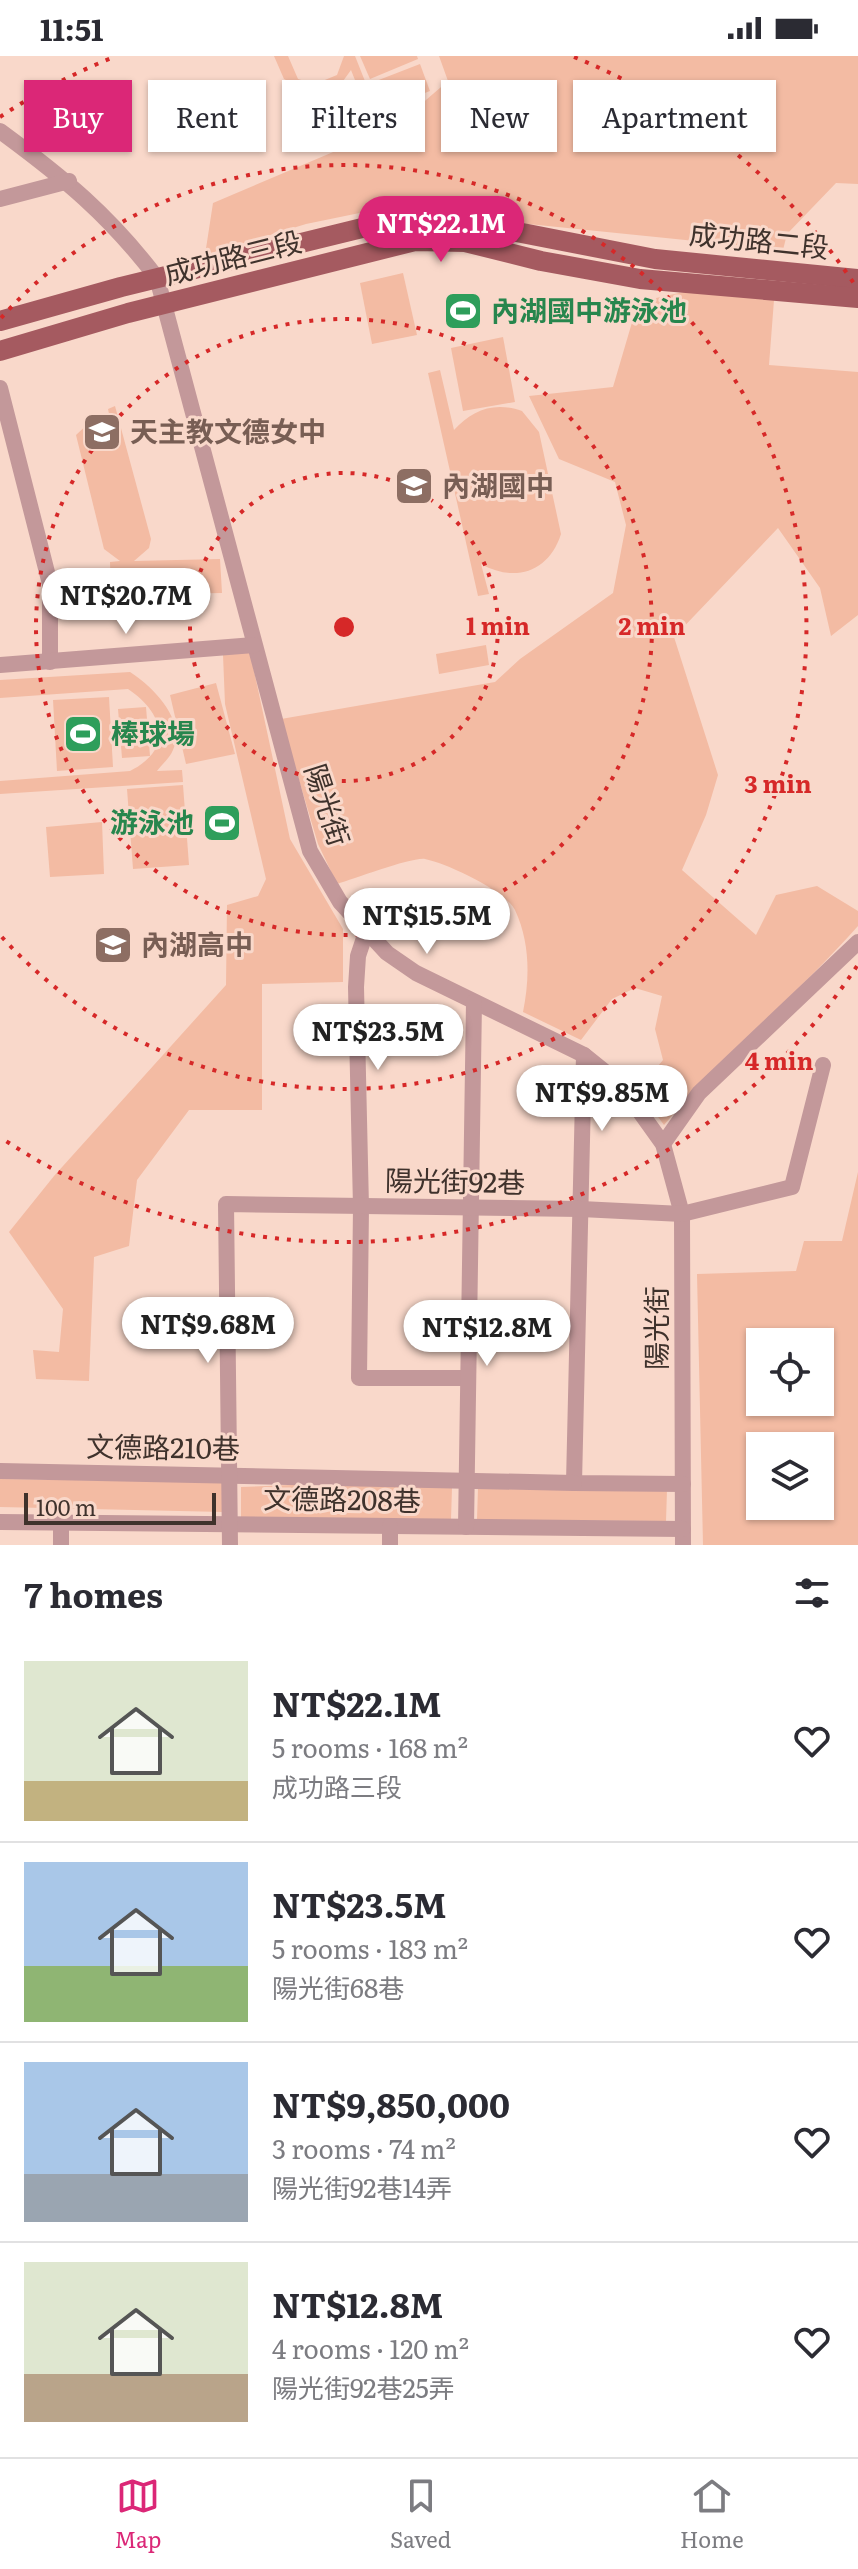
<!DOCTYPE html>
<meta charset="utf-8">
<style>
:root{--surface:#fff;--page:#f2f2f3;--text:#2b2b33;--muted:#7c7c81;--line:#e1e1e2;--accent:#db2777}
body{margin:0;font-family:Literata,"Noto Sans TC",serif;background:var(--page);color:var(--text);height:100vh;display:flex;flex-direction:column;font-size:30px;white-space:nowrap}
*{box-sizing:border-box;margin:0}
p{font-size:26px;color:var(--muted)}
.icon{flex:none;width:44px;height:44px;fill:none;stroke:currentColor;stroke-width:2;stroke-linecap:round;stroke-linejoin:round}
.map{position:relative;height:1489px;overflow:hidden}
.drawer{display:flex;flex-direction:column;background:var(--surface);flex:1}
.drawer>*{flex:none}
.top-card{position:absolute;left:24px;top:24px;width:810px;height:72px;display:flex;gap:16px}
.fabs{position:absolute;left:746px;top:1272px;display:grid;gap:16px}
.fabs a{display:grid;place-items:center;width:88px;height:88px;border-radius:0px;background:var(--surface);box-shadow:0 2px 6px #0004;font-size:40px}
.scale{position:absolute;left:24px;bottom:20px;width:192px;box-sizing:border-box;padding-left:8px;border:4px solid #3f322c;border-top:0;font-size:22px;line-height:28px;white-space:nowrap;color:#3f322c;-webkit-text-stroke:6px #f9d8ca;paint-order:stroke}
.price{position:absolute;translate:-50% -68px;padding:0 18px;border-radius:28px;background:#fff;color:#222;font-size:26px;line-height:52px;filter:drop-shadow(0 2px 4px #0008)}
.price::after{content:'';position:absolute;left:50%;top:48px;width:24px;height:18px;margin-left:-12px;background:inherit;clip-path:polygon(0 0,100% 0,50% 100%)}
.price.current{background:var(--accent);color:#fff}
ul{padding:0;list-style:none}
li{display:flex;align-items:center;gap:24px;height:200px;padding:0 24px}
li+li{border-top:2px solid var(--line)}
li span{display:grid;place-items:center;flex:none;width:224px;height:160px;border-radius:0px;color:#555}
li>.icon{margin-inline-start:auto}
span .icon{width:96px;height:96px;fill:#fffc;stroke-width:1}
li b{font-size:34px}
h2{display:flex;justify-content:space-between;align-items:center;height:96px;padding:0 24px;font-size:34px}
.pill{padding:0 28px;border-radius:0px;background:var(--surface);box-shadow:0 2px 6px #0004;font-size:28px;line-height:72px}
.pill.current{background:var(--accent);color:#fff}
.status{display:flex;justify-content:space-between;align-items:center;height:56px;padding:0 40px;background:var(--surface);direction:ltr}
.status svg{height:22px;fill:currentColor}
.tab-bar{display:flex;justify-content:space-around;align-items:center;height:112px;border-top:2px solid var(--line);background:var(--surface);font-size:22px;color:var(--muted)}
.tab-bar a{display:grid;justify-items:center;gap:4px}
.tab-bar .current{color:var(--accent)}
.map>svg:first-child{display:block}
</style>
<div class="status"><b>11:51</b><svg viewBox="0 0 49 12"><path d="M0 12V9h3v3zM5 12V6h3v6zM10 12V3h3v9zM15 12V0h3v12zM26 1h20v11H26zM47 4h2v5h-2z"/></svg></div>
<div class="map">
<svg width="858" height="1489" viewBox="0 0 858 1489">
<rect width="100%" height="100%" fill="#f9d8ca"/>
<!-- green -->
<g fill="#f3bba3" fill-rule="evenodd">
<polygon points="274,0 288,0 298,23 315,28 337,19 344,0 355,0 378,58 370,62 351,14 338,32 312,38 284,23"/>
<polygon points="360,0 417,0 418,3 370,23"/>
<polygon points="439,0 858,0 858,128 836,127 787,178 783,194 528,168 418,145 306,168 205,199 213,147 397,69 448,25"/>
<polygon points="420,8 430,35 381,54 371,27"/>
<polygon points="361,45 368,65 339,75 332,55"/>
<polygon points="403,217 417,279 372,288 360,227"/>
<path d="M 697,233 L 774,244 L 769,309 L 858,316 L 858,559 L 831,580 L 820,532 L 778,472 L 674,581 L 718,719 L 706,759 L 682,814 L 756,879 L 776,839 L 817,830 L 858,855 L 858,870 C 796,940 724,998 664,1069 L 638,1034 L 663,1004 L 655,973 L 662,940 L 635,932 L 612,943 L 581,984 L 523,956 C 530,922 530,886 515,854 C 506,835 446,807 425,803 C 412,801 354,823 337,828 L 318,788 L 281,663 L 495,626 L 520,603 L 613,537 L 626,469 L 615,426 L 559,403 L 529,340 L 613,331 L 638,246 Z"/>
<polygon points="503,281 515,346 463,355 451,292"/>
<path d="M 440,314 L 454,374 C 472,354 494,345 522,355 L 539,376 L 561,478 C 549,516 515,527 481,508 L 489,538 L 478,540 L 428,317 Z"/>
<polygon points="115,350 151,483 149,492 134,505 220,503 222,537 111,539 110,506 120,505 104,493 76,379 92,364 111,367 108,353"/>
<polygon points="486,589 489,609 439,618 436,598"/>
<polygon points="250,596 290,783 343,873 343,926 262,928 262,1054 189,1054 137,1124 129,1190 94,1201 89,1325 36,1323 33,1294 59,1296 63,1253 9,1176 54,1120 226,929 227,849 258,840 266,823 225,648 223,599"/>
<path d="M 130,616 C 153,631 186,663 173,694 C 170,702 162,708 157,715 L 182,714 L 183,726 L 0,738 L 0,725 L 130,715 C 174,693 164,657 128,633 L 0,642 L 0,624 Z"/>
<polygon points="216,627 235,698 186,708 170,639"/>
<polygon points="109,641 113,711 57,715 53,644"/>
<polygon points="146,651 150,700 122,702 118,653"/>
<polygon points="183,729 189,809 133,813 127,733"/>
<polygon points="102,766 104,818 50,821 46,771"/>
<path d="M 858,1116 L 858,1489 L 703,1489 L 697,1218 L 796,1215 L 804,1185 L 842,1185 ZM 760,1286 L 820,1286 L 820,1346 L 760,1346 ZM 760,1390 L 820,1390 L 820,1450 L 760,1450 Z"/>
<polygon points="0,1423 224,1426 224,1456 0,1451"/>
<polygon points="339,1427 452,1431 451,1464 241,1461 241,1431"/>
<polygon points="478,1431 667,1434 666,1465 477,1464"/>
</g>
<g fill="none" stroke-linecap="round" stroke-linejoin="round">
<!-- minor -->
<g stroke="#c3989a" stroke-width="16">
<path d="M 0,75 C 64,122 109,159 157,222 L 310,795 L 340,846 L 387,897 L 416,917 L 584,999 L 620,1028 L 663,1088 L 682,1158 L 683,1489"/>
<polyline points="0,143 69,125"/>
<polyline points="0,332 50,528 50,606"/>
<polyline points="0,609 254,589"/>
<polyline points="366,876 358,900 356,931 361,1151 359,1322 467,1322"/>
<polyline points="584,999 574,1427 683,1428"/>
<polyline points="663,1088 699,1037 858,886"/>
<polyline points="0,1415 574,1427"/>
<polyline points="0,1466 683,1473"/>
<polyline points="390,1470 390,1489"/>
<polyline points="466,1471 474,946"/>
<polyline points="61,1489 61,1467"/>
<polyline points="230,1489 226,1148 581,1153 682,1158 792,1131 823,1009"/>
</g>
<!-- major -->
<g stroke="#a55a60" stroke-width="20">
<polyline points="0,265 121,231 403,162 430,159 655,203 858,223"/>
<polyline points="0,295 128,257 415,185 465,186 541,205 640,223 858,242"/>
</g>
</g>
<!-- distance rings -->
<g fill="none" stroke="#d62828" stroke-width="4" stroke-dasharray="4 8">
<circle cx="344" cy="571" r="154"/>
<circle cx="344" cy="571" r="308"/>
<path d="M1 262A462 462 0 1 1 1 880"/>
<path d="M857 910A615 615 0 0 1 0 1081M0 61A615 615 0 0 1 114 1M574 1A615 615 0 0 1 857 232"/>
</g>
<!-- icons -->
<defs>
<g id="stadium-square" transform="scale(2)"><rect x="-9" y="-9" width="18" height="18" rx="4" fill="#2e9e5b" stroke="#f9d8ca"/><path d="M0-5a6.5 5 0 1 0 0 10a6.5 5 0 1 0 0-10ZM-3.5-1.8h7v3.6h-7Z" fill="#fff"/></g>
<g id="school-square" transform="scale(2)"><rect x="-9" y="-9" width="18" height="18" rx="4" fill="#8d6e63" stroke="#f9d8ca"/><path d="M0-5L7-2L0 1L-7-2ZM-4 1L0 2.5L4 1V4Q0 6-4 4Z" fill="#fff"/></g>
</defs>
<g fill-rule="evenodd">
<use href="#stadium-square" x="463" y="255"/>
<use href="#school-square" x="102" y="376"/>
<use href="#school-square" x="414" y="430"/>
<use href="#stadium-square" x="83" y="678"/>
<use href="#stadium-square" x="222" y="767"/>
<use href="#school-square" x="113" y="889"/>
</g>
<g text-anchor="middle" stroke-width="6" stroke-linejoin="round" paint-order="stroke">
<!-- street labels -->
<g font-size="28" fill="#3f322c" stroke="#f9d8ca">
<text transform="translate(759 185) rotate(6)" y="10">成功路二段</text>
<text transform="translate(233 202) rotate(-14)" y="10">成功路三段</text>
<text transform="translate(327 749) rotate(72)" y="10">陽光街</text>
<text transform="translate(455 1126) rotate(1)" y="10">陽光街92巷</text>
<text transform="translate(657 1272) rotate(-90)" y="10">陽光街</text>
<text transform="translate(163 1392) rotate(1)" y="10">文德路210巷</text>
<text transform="translate(342 1444) rotate(1)" y="10">文德路208巷</text>
</g>
<!-- leisure labels -->
<g font-size="28" font-weight="bold" fill="#27864d" stroke="#f9d8ca" text-anchor="start">
<text x="491" y="265">內湖國中游泳池</text>
<text x="111" y="688">棒球場</text>
<text x="194" y="777" text-anchor="end">游泳池</text>
</g>
<!-- education labels -->
<g font-size="28" font-weight="bold" fill="#785e54" stroke="#f9d8ca" text-anchor="start">
<text x="130" y="386">天主教文德女中</text>
<text x="442" y="440">內湖國中</text>
<text x="141" y="899">內湖高中</text>
</g>
</g>
<circle cx="344" cy="571" r="12" fill="#d62828" stroke="#f9d8ca" stroke-width="4"/>
<g font-size="24" text-anchor="middle" font-weight="bold" fill="#d62828" stroke="#f9d8ca" stroke-width="6" stroke-linejoin="round" paint-order="stroke">
<text x="498" y="579">1 min</text>
<text x="652" y="579">2 min</text>
<text x="778" y="737">3 min</text>
<text x="779" y="1014">4 min</text>
</g>
</svg>
<div class="fabs">
<a><svg class="icon" aria-label="locate" viewBox="0 0 24 24"><circle cx="12" cy="12" r="6"/><path d="M12 2v4M12 18v4M2 12h4M18 12h4"/></svg></a>
<a><svg class="icon" aria-label="layers" viewBox="0 0 24 24"><path d="M12 4l9 5-9 5-9-5zM3 14l9 5 9-5"/></svg></a>
</div>
<div class="scale">100 m</div>
<b class="price current" style="left:441px;top:208px">NT$22.1M</b>
<b class="price" style="left:126px;top:580px">NT$20.7M</b>
<b class="price" style="left:427px;top:900px">NT$15.5M</b>
<b class="price" style="left:378px;top:1016px">NT$23.5M</b>
<b class="price" style="left:602px;top:1077px">NT$9.85M</b>
<b class="price" style="left:208px;top:1309px">NT$9.68M</b>
<b class="price" style="left:487px;top:1312px">NT$12.8M</b>
<div class="top-card">
<a class="pill current">Buy</a>
<a class="pill">Rent</a>
<a class="pill">Filters</a>
<a class="pill">New</a>
<a class="pill">Apartment</a>
</div>
</div>
<section class="drawer">
<h2>7 homes<svg class="icon" aria-label="filters" viewBox="0 0 24 24"><path d="M4 7h16M4 17h16"/><circle cx="9" cy="7" r="2"/><circle cx="15" cy="17" r="2"/></svg></h2>
<ul>
<li><span style="background:linear-gradient(#dfe7d0 75%,#c2b280 0)"><svg class="icon" aria-label="home" viewBox="0 0 24 24"><path d="M3 11l9-7 9 7M6 9v11h12V9"/></svg></span><div><b>NT$22.1M</b><p>5 rooms · 168 m²</p><p>成功路三段</p></div><svg class="icon" aria-label="heart" viewBox="0 0 24 24"><path d="M12 20l-8-8c-3-5 5-10 8-4 3-6 11-1 8 4z"/></svg></li>
<li><span style="background:linear-gradient(#a9c7e8 65%,#8fb573 0)"><svg class="icon" aria-label="home" viewBox="0 0 24 24"><path d="M3 11l9-7 9 7M6 9v11h12V9"/></svg></span><div><b>NT$23.5M</b><p>5 rooms · 183 m²</p><p>陽光街68巷</p></div><svg class="icon" aria-label="heart" viewBox="0 0 24 24"><path d="M12 20l-8-8c-3-5 5-10 8-4 3-6 11-1 8 4z"/></svg></li>
<li><span style="background:linear-gradient(#a9c7e8 70%,#9aa5b1 0)"><svg class="icon" aria-label="home" viewBox="0 0 24 24"><path d="M3 11l9-7 9 7M6 9v11h12V9"/></svg></span><div><b>NT$9,850,000</b><p>3 rooms · 74 m²</p><p>陽光街92巷14弄</p></div><svg class="icon" aria-label="heart" viewBox="0 0 24 24"><path d="M12 20l-8-8c-3-5 5-10 8-4 3-6 11-1 8 4z"/></svg></li>
<li><span style="background:linear-gradient(#dfe7d0 70%,#b9a48a 0)"><svg class="icon" aria-label="home" viewBox="0 0 24 24"><path d="M3 11l9-7 9 7M6 9v11h12V9"/></svg></span><div><b>NT$12.8M</b><p>4 rooms · 120 m²</p><p>陽光街92巷25弄</p></div><svg class="icon" aria-label="heart" viewBox="0 0 24 24"><path d="M12 20l-8-8c-3-5 5-10 8-4 3-6 11-1 8 4z"/></svg></li>
</ul>
</section>
<nav class="tab-bar">
<a class="current"><svg class="icon" aria-label="map" viewBox="0 0 24 24"><path d="M3 6l6-2 6 2 6-2v14l-6 2-6-2-6 2zM9 4v14M15 6v14"/></svg>Map</a>
<a><svg class="icon" aria-label="saved" viewBox="0 0 24 24"><path d="M7 4h10v16l-5-4-5 4z"/></svg>Saved</a>
<a><svg class="icon" aria-label="home" viewBox="0 0 24 24"><path d="M3 11l9-7 9 7M6 9v11h12V9"/></svg>Home</a>
</nav>
